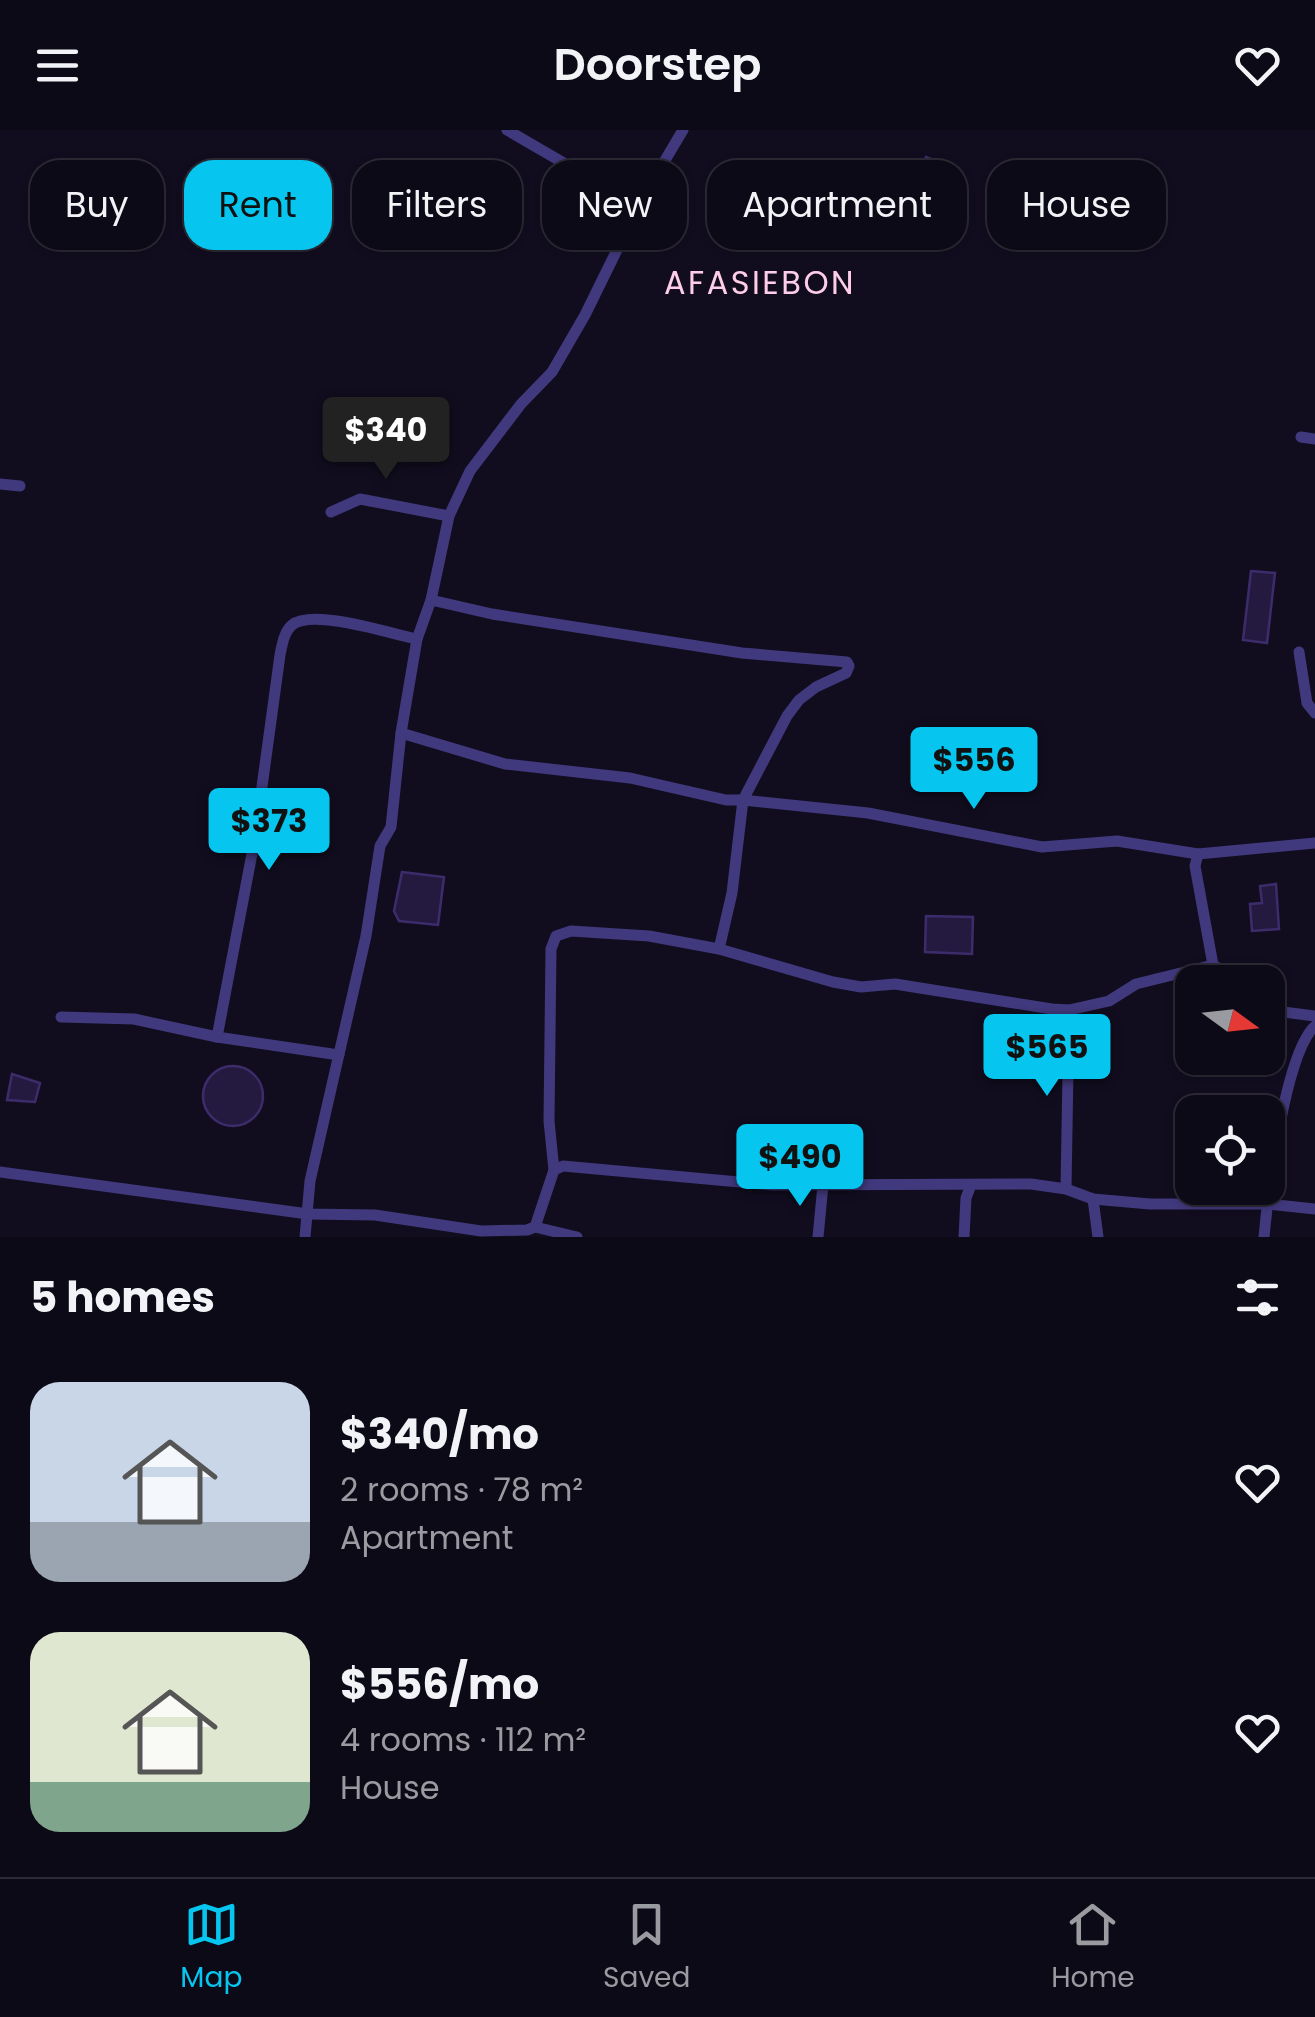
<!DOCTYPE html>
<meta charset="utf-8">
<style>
:root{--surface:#0d0a17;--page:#1b1824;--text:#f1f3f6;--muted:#9a9aa1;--line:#2d2b36;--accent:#06c6ef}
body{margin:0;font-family:Poppins,sans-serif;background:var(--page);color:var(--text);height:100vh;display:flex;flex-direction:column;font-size:38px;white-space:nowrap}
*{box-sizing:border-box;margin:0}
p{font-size:32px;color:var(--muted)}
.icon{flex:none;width:55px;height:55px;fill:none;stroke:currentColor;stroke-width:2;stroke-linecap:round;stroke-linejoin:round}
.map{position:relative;height:1107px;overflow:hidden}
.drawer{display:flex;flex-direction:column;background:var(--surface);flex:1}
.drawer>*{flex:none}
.hud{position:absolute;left:30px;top:30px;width:1255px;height:90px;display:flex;gap:20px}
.needle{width:65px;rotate:105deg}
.controls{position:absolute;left:1175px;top:835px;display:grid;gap:20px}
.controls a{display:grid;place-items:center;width:110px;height:110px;border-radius:20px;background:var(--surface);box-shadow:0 2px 8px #0004,0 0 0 2px var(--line);font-size:50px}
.price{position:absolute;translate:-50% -85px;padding:0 22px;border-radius:10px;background:var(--accent);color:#111;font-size:32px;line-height:65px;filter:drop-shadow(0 2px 5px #0008)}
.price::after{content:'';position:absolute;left:50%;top:60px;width:30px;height:22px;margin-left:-15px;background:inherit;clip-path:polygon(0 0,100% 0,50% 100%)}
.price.selected{background:#222;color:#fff}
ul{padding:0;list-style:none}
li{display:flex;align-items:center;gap:30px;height:250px;padding:0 30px}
li span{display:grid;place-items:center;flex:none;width:280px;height:200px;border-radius:30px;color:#555}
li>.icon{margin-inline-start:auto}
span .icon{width:120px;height:120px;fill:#fffc;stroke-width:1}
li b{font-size:42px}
h2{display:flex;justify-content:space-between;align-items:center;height:120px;padding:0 30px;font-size:42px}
.pill{padding:0 35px;border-radius:30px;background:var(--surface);box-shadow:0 2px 8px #0004,0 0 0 2px var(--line);font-size:35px;line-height:90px}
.pill.selected{background:var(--accent);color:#111}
header{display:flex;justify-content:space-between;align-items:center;height:130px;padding:0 30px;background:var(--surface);font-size:45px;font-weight:600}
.menu{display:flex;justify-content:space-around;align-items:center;height:140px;border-top:2px solid var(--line);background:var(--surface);font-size:28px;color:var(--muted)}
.menu a{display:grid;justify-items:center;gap:5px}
.menu .selected{color:var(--accent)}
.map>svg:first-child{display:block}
</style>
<header><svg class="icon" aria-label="menu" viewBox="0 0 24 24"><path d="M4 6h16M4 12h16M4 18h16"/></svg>Doorstep<svg class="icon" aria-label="heart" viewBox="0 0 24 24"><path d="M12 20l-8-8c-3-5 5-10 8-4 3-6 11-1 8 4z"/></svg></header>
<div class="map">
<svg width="1315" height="1107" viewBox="0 0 1315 1107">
<rect width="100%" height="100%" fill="#110d1f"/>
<!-- building -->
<g fill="#241a3f" stroke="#3d2c6b" stroke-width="2.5">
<polygon points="926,27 938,32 920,72 908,67"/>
<polygon points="1251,441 1275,443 1267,513 1243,510"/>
<polygon points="402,742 444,747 438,795 399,791 394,781"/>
<polygon points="1276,754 1279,799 1252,801 1250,774 1262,773 1260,756"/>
<polygon points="926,786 973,787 972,824 925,822"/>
<circle cx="233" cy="966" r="30"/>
<polygon points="12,944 40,953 35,972 7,970"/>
</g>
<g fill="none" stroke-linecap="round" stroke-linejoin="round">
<!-- street -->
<g stroke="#41397d" stroke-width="11">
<polyline points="507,0 593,50 642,69"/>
<polyline points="1301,307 1315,309"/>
<polyline points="0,354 20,356"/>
<polyline points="331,382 360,369 449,386"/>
<polyline points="431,470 492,484 742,523 847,532 849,536 846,543 816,557 799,570 787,586 743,670 868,683 1042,717 1117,711 1198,724"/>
<polyline points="1299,522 1307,573 1315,583"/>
<polyline points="401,603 505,634 630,648 726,670 743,670 732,763 719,819"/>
<polyline points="1213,835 1195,736 1198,724 1315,713"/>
<polyline points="1268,880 1315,886"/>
<polyline points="61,887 134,889 217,907"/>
<path d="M 339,925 L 217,907 L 255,708 L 280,525 C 282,515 284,502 292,495 C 313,478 391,504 417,509"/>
<polyline points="554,1040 549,991 551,819 556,806 571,801 649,806 719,819 833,852 861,857 895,854 1052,879 1069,880 1109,871 1136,854 1213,835 1218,838 1226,852"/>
<polyline points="0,1042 308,1084 375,1085 481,1101 527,1100 535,1097 554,1040 563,1036 773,1055 1031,1054 1066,1059 1093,1069 1150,1074 1267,1074 1315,1079"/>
<polyline points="1066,1059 1069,880"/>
<polyline points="1093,1069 1098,1107"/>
<polyline points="535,1097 577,1107"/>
<polyline points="305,1107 310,1051 366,806 380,716 391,697 401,603 417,509 431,470 449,386 470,341 521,274 552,242 585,185 642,69 683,0"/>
<polyline points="818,1107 823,1055"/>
<polyline points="964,1107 966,1068 971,1055"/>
<path d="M 1264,1107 C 1268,1063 1285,923 1315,896"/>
</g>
</g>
<g text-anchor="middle" stroke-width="8" stroke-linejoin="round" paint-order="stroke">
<!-- quarter labels -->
<g font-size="32" letter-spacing="2.5" fill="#fecee9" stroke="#110d1f">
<text x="760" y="164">AFASIEBON</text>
</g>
</g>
</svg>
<div class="controls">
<a><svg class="needle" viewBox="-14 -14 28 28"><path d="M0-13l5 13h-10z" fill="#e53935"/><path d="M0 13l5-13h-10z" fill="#9a9aa1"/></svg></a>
<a><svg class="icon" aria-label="locate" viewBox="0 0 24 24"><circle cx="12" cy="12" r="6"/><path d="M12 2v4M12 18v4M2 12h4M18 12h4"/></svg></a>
</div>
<b class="price selected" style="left:386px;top:352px">$340</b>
<b class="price" style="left:974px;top:682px">$556</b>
<b class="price" style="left:269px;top:743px">$373</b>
<b class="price" style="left:1047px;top:969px">$565</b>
<b class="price" style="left:800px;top:1079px">$490</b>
<div class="hud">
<a class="pill">Buy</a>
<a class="pill selected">Rent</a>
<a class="pill">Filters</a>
<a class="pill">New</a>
<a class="pill">Apartment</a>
<a class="pill">House</a>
</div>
</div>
<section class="drawer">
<h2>5 homes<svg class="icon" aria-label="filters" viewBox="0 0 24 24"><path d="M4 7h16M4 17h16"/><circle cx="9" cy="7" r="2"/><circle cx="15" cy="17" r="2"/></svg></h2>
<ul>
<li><span style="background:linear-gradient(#c9d6e8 70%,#9aa5b1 0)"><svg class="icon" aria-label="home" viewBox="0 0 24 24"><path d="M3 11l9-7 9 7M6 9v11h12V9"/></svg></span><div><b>$340/mo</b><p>2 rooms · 78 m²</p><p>Apartment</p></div><svg class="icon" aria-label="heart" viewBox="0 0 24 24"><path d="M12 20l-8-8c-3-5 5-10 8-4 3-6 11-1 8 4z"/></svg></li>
<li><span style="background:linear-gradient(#dfe7d0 75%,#7fa58c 0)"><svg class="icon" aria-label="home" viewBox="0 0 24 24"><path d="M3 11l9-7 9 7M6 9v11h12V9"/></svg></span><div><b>$556/mo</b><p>4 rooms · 112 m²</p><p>House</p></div><svg class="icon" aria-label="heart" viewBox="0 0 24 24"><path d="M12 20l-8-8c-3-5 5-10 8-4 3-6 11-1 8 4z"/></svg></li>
</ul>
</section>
<nav class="menu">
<a class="selected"><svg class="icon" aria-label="map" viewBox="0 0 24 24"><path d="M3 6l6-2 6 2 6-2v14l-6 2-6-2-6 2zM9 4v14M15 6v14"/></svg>Map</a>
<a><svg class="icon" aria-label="saved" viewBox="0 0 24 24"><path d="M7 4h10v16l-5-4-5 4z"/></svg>Saved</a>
<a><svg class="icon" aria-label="home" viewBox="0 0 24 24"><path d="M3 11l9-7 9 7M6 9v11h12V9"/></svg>Home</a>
</nav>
